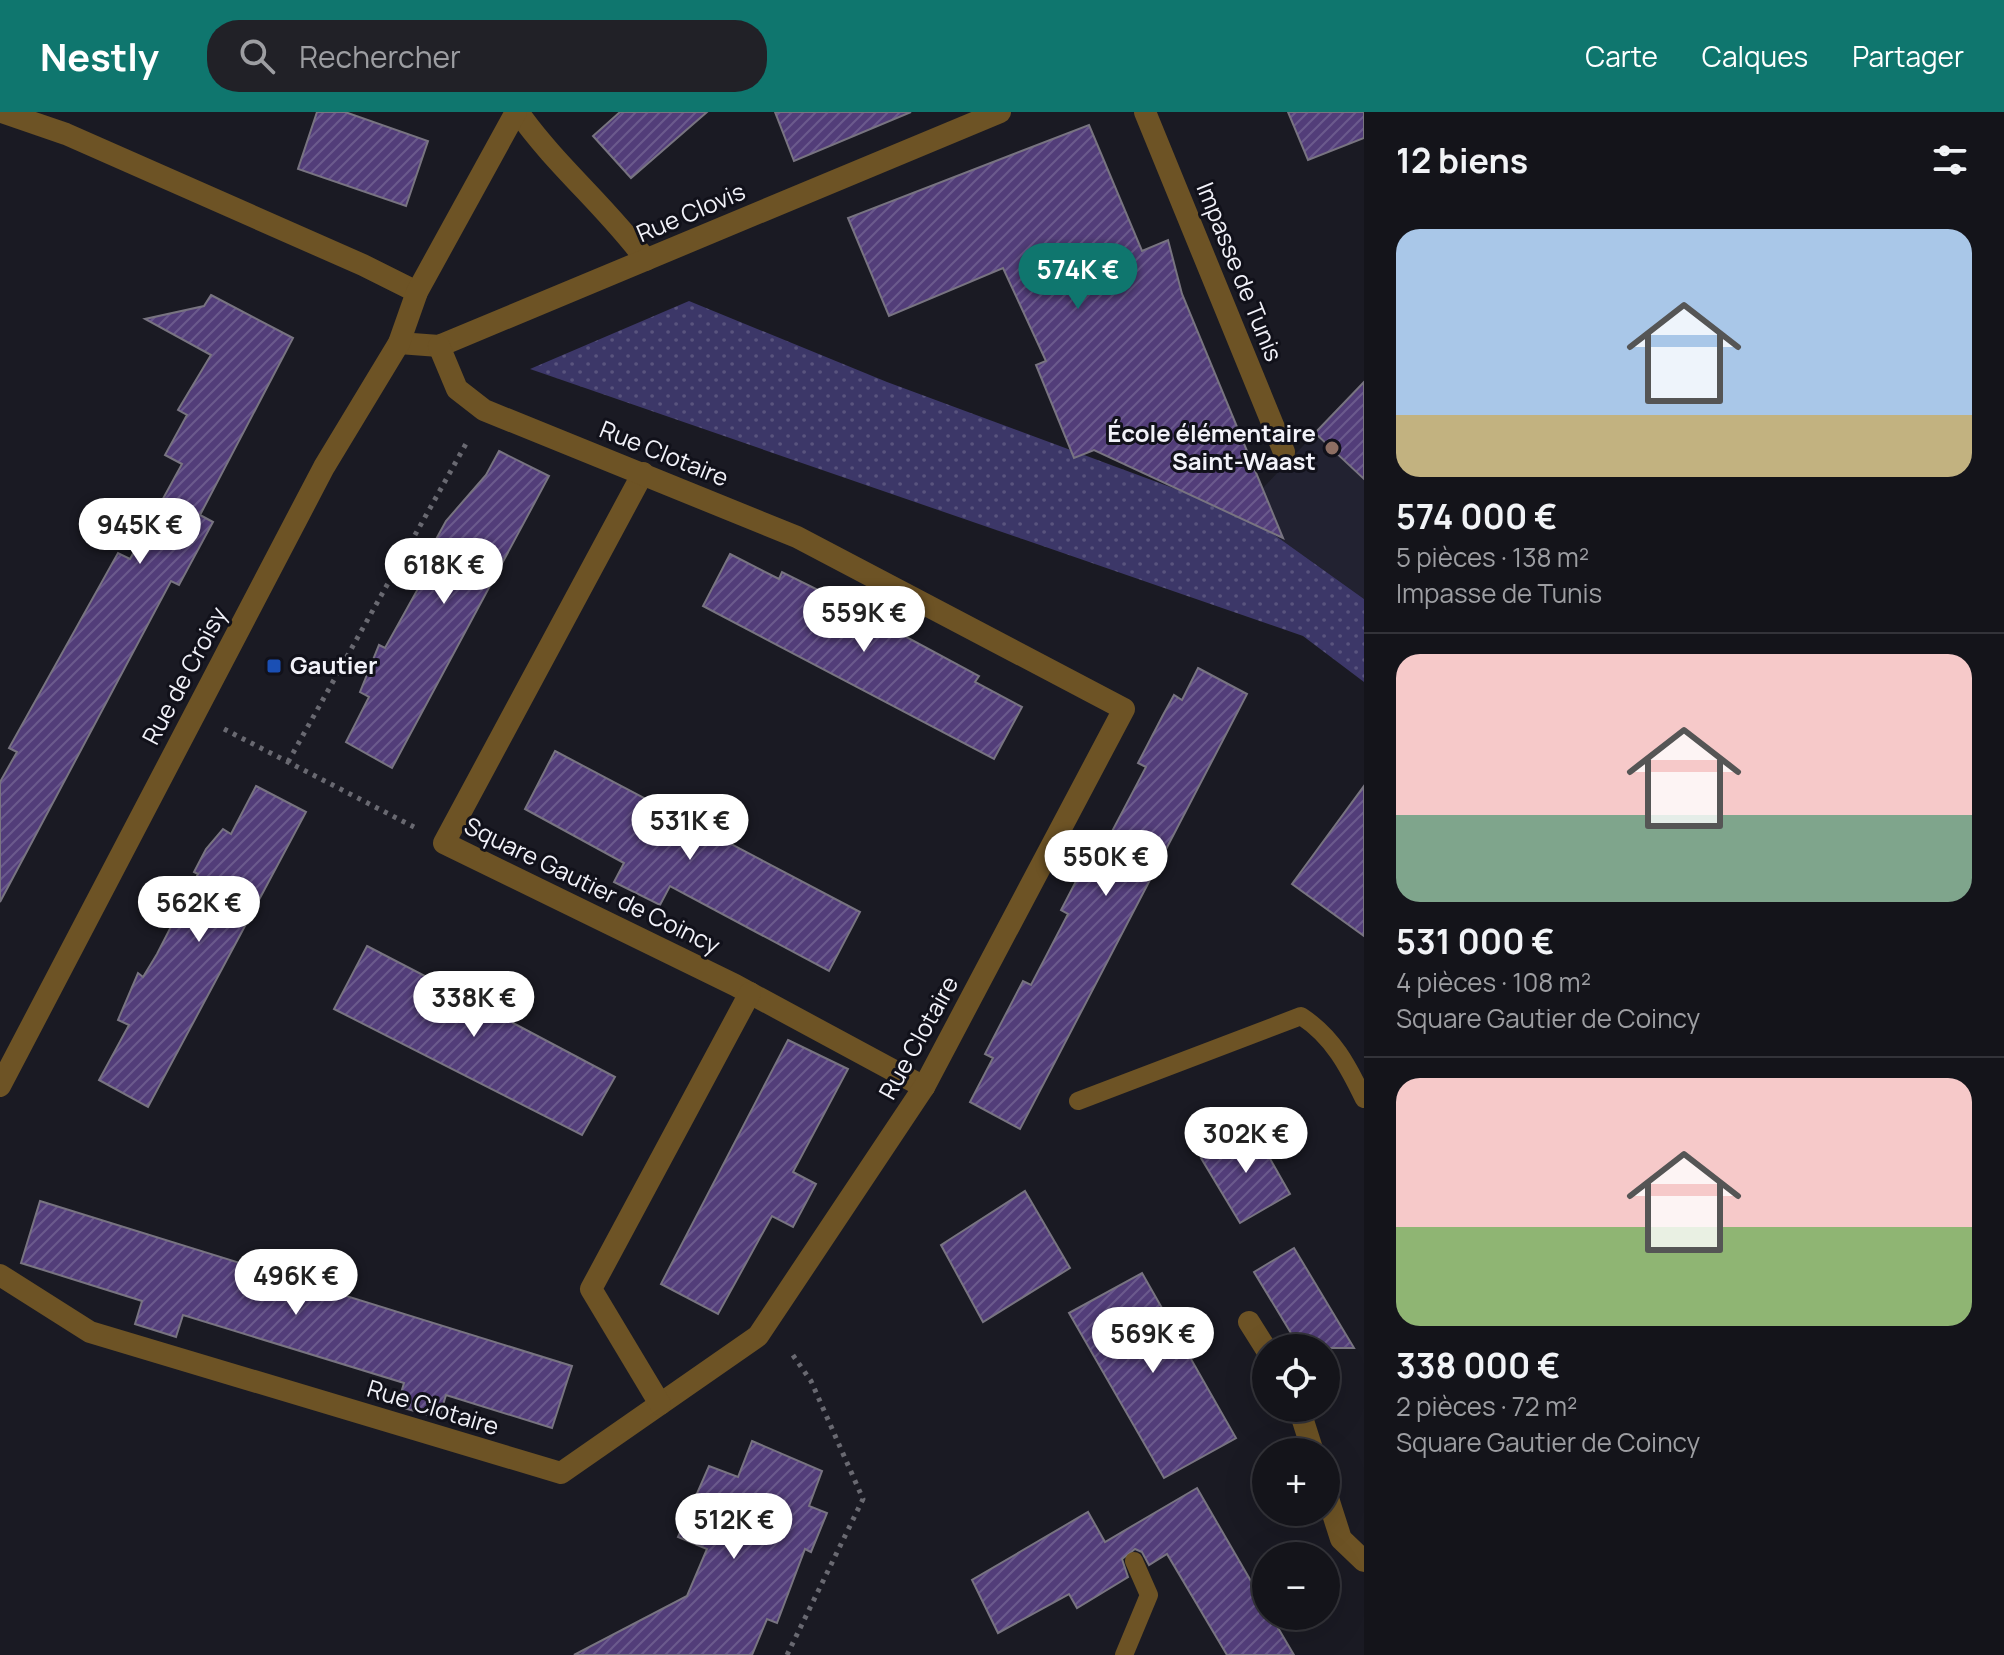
<!DOCTYPE html>
<html lang="fr">
<meta charset="utf-8">
<style>
:root{--surface:#14141a;--page:#212127;--text:#f1f3f6;--muted:#9d9ea2;--line:#333339;--accent:#0f766e}
body{margin:0;font-family:Manrope,sans-serif;background:var(--page);color:var(--text);height:100vh;display:flex;flex-direction:column;font-size:30px;white-space:nowrap}
*{box-sizing:border-box;margin:0}
p{font-size:26px;color:var(--muted)}
.icon{flex:none;width:44px;height:44px;fill:none;stroke:currentColor;stroke-width:2;stroke-linecap:round;stroke-linejoin:round}
.map{position:relative;flex:1;overflow:hidden}
.panel{display:flex;flex-direction:column;background:var(--surface);width:640px}
.panel>*{flex:none}
.tools{position:absolute;left:1252px;top:1222px;display:grid;gap:16px}
.tools a{display:grid;place-items:center;width:88px;height:88px;border-radius:50%;background:var(--surface);box-shadow:0 8px 32px #0002,0 0 0 2px var(--line);font-size:40px}
.price{position:absolute;translate:-50% -68px;padding:0 18px;border-radius:28px;background:#fff;color:#222;font-size:26px;line-height:52px;filter:drop-shadow(0 2px 4px #0008)}
.price::after{content:'';position:absolute;left:50%;top:48px;width:24px;height:18px;margin-left:-12px;background:inherit;clip-path:polygon(0 0,100% 0,50% 100%)}
.price.active{background:var(--accent);color:#fff}
ul{padding:0;list-style:none}
li{display:grid;align-content:center;gap:16px;height:424px;padding:0 32px}
li+li{border-top:2px solid var(--line)}
li span{display:grid;place-items:center;height:248px;border-radius:24px;color:#555}
li>.icon{margin-inline-start:auto}
span .icon{width:144px;height:144px;fill:#fffc;stroke-width:1}
li b{font-size:34px}
h2{display:flex;justify-content:space-between;align-items:center;height:96px;padding:0 32px;font-size:34px}
header{display:flex;align-items:center;gap:48px;box-sizing:border-box;height:112px;padding:0 40px;background:var(--accent);color:#fff}
header strong{font-size:38px}
nav{display:flex;gap:44px;margin-inline-start:auto;font-size:28px}
.search{width:560px;height:72px;background:var(--page);display:flex;align-items:center;gap:20px;box-sizing:border-box;padding:0 28px;border-radius:32px;color:var(--muted);font-size:30px}
main{display:flex;flex:1;min-height:0}
.map>svg:first-child{display:block}
</style>
<header>
<strong>Nestly</strong>
<div class="search"><svg class="icon" aria-label="search" viewBox="0 0 24 24"><circle cx="10" cy="10" r="6"/><path d="M15 15l6 6"/></svg>Rechercher</div>
<nav><a>Carte</a><a>Calques</a><a>Partager</a></nav>
</header>
<main>
<div class="map">
<svg width="1364" height="1543" viewBox="0 0 1364 1543">
<defs>
<pattern id="grass-dots" width="8" height="8" patternUnits="userSpaceOnUse" patternTransform="scale(2)"><rect width="8" height="8" fill="#3c3768"/><path d="M2 2h.1M6 6h.1" fill="none" stroke="#59547e" stroke-width="1.8" stroke-linecap="round"/></pattern>
<pattern id="building-hatch" width="6" height="6" patternUnits="userSpaceOnUse" patternTransform="scale(2)"><rect width="6" height="6" fill="#523d79"/><path d="M-1 1l2-2M0 6l6-6M5 7l2-2" fill="none" stroke="#6b5a8d"/></pattern>
</defs>
<rect width="100%" height="100%" fill="#1a1a23"/>
<!-- built -->
<polygon fill="#222231" points="1364,270 1364,487 1266,417 1238,402"/>
<!-- grass -->
<polygon fill="url(#grass-dots)" points="689,189 887,270 1192,383 1266,417 1364,487 1364,570 1303,524 530,257"/>
<!-- building -->
<g fill="url(#building-hatch)" stroke="#787481" stroke-width="2">
<polygon points="317,0 345,0 428,29 406,94 298,57"/>
<polygon points="620,0 707,0 631,66 593,24"/>
<polygon points="775,0 911,0 794,49"/>
<polygon points="1288,0 1364,0 1364,26 1308,48"/>
<polygon points="1089,13 1142,139 1168,128 1182,182 1283,426 1094,338 1074,346 1036,253 1046,249 1003,156 889,204 848,106"/>
<polygon points="211,183 293,226 200,403 213,410 179,473 171,469 0,790 0,670 17,640 9,636 118,441 130,447 182,352 165,343 187,303 178,298 211,243 145,207 204,194"/>
<polygon points="1364,270 1364,367 1315,321"/>
<polygon points="499,339 549,364 392,656 346,630 369,585 360,580 379,533 385,536 429,457 439,433 434,431 446,409 486,363"/>
<polygon points="730,442 779,467 782,460 832,485 979,564 975,570 1022,595 994,647 703,494"/>
<polygon points="1198,556 1247,582 1020,1017 970,990 993,946 985,942 1023,869 1031,873 1068,802 1061,798 1099,725 1107,729 1146,655 1138,651 1163,603 1174,583 1182,588"/>
<polygon points="555,639 860,800 829,859 670,774 660,793 614,770 624,751 525,697"/>
<polygon points="256,674 306,700 148,995 99,968 129,913 118,908 138,861 143,865 157,842 198,762 194,760 206,737 223,717 231,722"/>
<polygon points="1364,674 1364,824 1292,772"/>
<polygon points="367,834 469,887 475,874 520,897 513,911 615,965 582,1023 334,897"/>
<polygon points="788,928 848,957 793,1060 816,1072 793,1115 772,1104 718,1202 661,1172"/>
<polygon points="1252,1015 1290,1082 1240,1111 1201,1046"/>
<polygon points="1025,1079 1070,1156 983,1210 941,1133"/>
<polygon points="40,1089 572,1254 552,1316 446,1283 439,1306 397,1294 404,1271 183,1203 176,1225 135,1212 142,1189 21,1151"/>
<polygon points="1294,1136 1354,1236 1300,1236 1254,1160"/>
<polygon points="1142,1161 1236,1326 1164,1366 1069,1201"/>
<polygon points="752,1329 822,1359 809,1394 827,1401 811,1440 805,1437 777,1511 767,1507 752,1543 574,1543 687,1484 707,1437 678,1425 709,1354 738,1365"/>
<polygon points="1197,1376 1266,1495 1266,1504 1271,1504 1294,1543 1227,1543 1167,1442 1149,1453 1142,1440 1135,1437 1122,1447 1128,1465 1077,1496 1069,1482 998,1521 972,1468 1088,1400 1105,1430"/>
</g>
<g fill="none" stroke-linecap="round" stroke-linejoin="round">
<!-- path -->
<g stroke="#696971" stroke-width="5" stroke-dasharray="4 6" stroke-linecap="butt">
<polyline points="224,617 414,715"/>
<polyline points="288,650 467,330"/>
<polyline points="787,1543 863,1387 811,1269 790,1239"/>
</g>
<!-- service -->
<g stroke="#6d5325" stroke-width="18">
<path d="M 1078,989 L 1301,904 C 1333,925 1348,954 1364,987"/>
<polyline points="1124,1543 1149,1483 1134,1449"/>
</g>
<!-- minor -->
<g stroke="#6d5325" stroke-width="22">
<polyline points="2,0 66,22 363,153 417,180"/>
<path d="M 518,0 C 556,54 607,95 646,148"/>
<polyline points="1145,0 1284,340"/>
<polyline points="399,231 439,234 1000,0"/>
<polyline points="643,361 444,731 735,873 924,975"/>
<polyline points="0,974 324,355 399,231 417,180 516,0"/>
<polyline points="0,1163 90,1220 561,1361 758,1224 924,975 1124,597 797,425 484,298 457,277 439,234"/>
<polyline points="1249,1210 1266,1237"/>
<polyline points="660,1292 591,1177 750,881"/>
<polyline points="1299,1296 1313,1340"/>
<polyline points="1326,1380 1341,1427 1364,1449"/>
</g>
</g>
<!-- markers -->
<circle fill="#8d6e63" stroke="#11111a" stroke-width="3" cx="1332" cy="336" r="8"/>
<rect fill="#1a4fb4" stroke="#11111a" stroke-width="3" x="266" y="546" width="16" height="16" rx="4"/>
<g text-anchor="middle" stroke-width="6" stroke-linejoin="round" paint-order="stroke">
<!-- street labels -->
<g font-size="24" fill="#f2f2f9" stroke="#11111a">
<text transform="translate(691 101) rotate(-23)" y="8">Rue Clovis</text>
<text transform="translate(1239 160) rotate(68)" y="8">Impasse de Tunis</text>
<text transform="translate(664 342) rotate(22)" y="8">Rue Clotaire</text>
<text transform="translate(185 564) rotate(-62)" y="8">Rue de Croisy</text>
<text transform="translate(592 774) rotate(26)" y="8">Square Gautier de Coincy</text>
<text transform="translate(919 926) rotate(-61)" y="8">Rue Clotaire</text>
<text transform="translate(433 1296) rotate(17)" y="8">Rue Clotaire</text>
</g>
<!-- poi labels -->
<g font-size="24" font-weight="bold" fill="#f2f2f9" stroke="#11111a" text-anchor="end">
<text x="1316" y="330">École élémentaire<tspan x="1316" dy="28">Saint-Waast</tspan></text>
<text x="290" y="562" text-anchor="start">Gautier</text>
</g>
</g>
</svg>
<div class="tools">
<a><svg class="icon" aria-label="locate" viewBox="0 0 24 24"><circle cx="12" cy="12" r="6"/><path d="M12 2v4M12 18v4M2 12h4M18 12h4"/></svg></a>
<a>+</a>
<a>−</a>
</div>
<b class="price active" style="left:1078px;top:199px">574K €</b>
<b class="price" style="left:140px;top:454px">945K €</b>
<b class="price" style="left:444px;top:494px">618K €</b>
<b class="price" style="left:864px;top:542px">559K €</b>
<b class="price" style="left:690px;top:750px">531K €</b>
<b class="price" style="left:1106px;top:786px">550K €</b>
<b class="price" style="left:199px;top:832px">562K €</b>
<b class="price" style="left:474px;top:927px">338K €</b>
<b class="price" style="left:1246px;top:1063px">302K €</b>
<b class="price" style="left:296px;top:1205px">496K €</b>
<b class="price" style="left:1153px;top:1263px">569K €</b>
<b class="price" style="left:734px;top:1449px">512K €</b>
</div>
<section class="panel">
<h2>12 biens<svg class="icon" aria-label="filters" viewBox="0 0 24 24"><path d="M4 7h16M4 17h16"/><circle cx="9" cy="7" r="2"/><circle cx="15" cy="17" r="2"/></svg></h2>
<ul>
<li><span style="background:linear-gradient(#a9c7e8 75%,#c2b280 0)"><svg class="icon" aria-label="home" viewBox="0 0 24 24"><path d="M3 11l9-7 9 7M6 9v11h12V9"/></svg></span><div><b>574 000 €</b><p>5 pièces · 138 m²</p><p>Impasse de Tunis</p></div></li>
<li><span style="background:linear-gradient(#f6c9c9 65%,#7fa58c 0)"><svg class="icon" aria-label="home" viewBox="0 0 24 24"><path d="M3 11l9-7 9 7M6 9v11h12V9"/></svg></span><div><b>531 000 €</b><p>4 pièces · 108 m²</p><p>Square Gautier de Coincy</p></div></li>
<li><span style="background:linear-gradient(#f6c9c9 60%,#8fb573 0)"><svg class="icon" aria-label="home" viewBox="0 0 24 24"><path d="M3 11l9-7 9 7M6 9v11h12V9"/></svg></span><div><b>338 000 €</b><p>2 pièces · 72 m²</p><p>Square Gautier de Coincy</p></div></li>
</ul>
</section>
</main>
